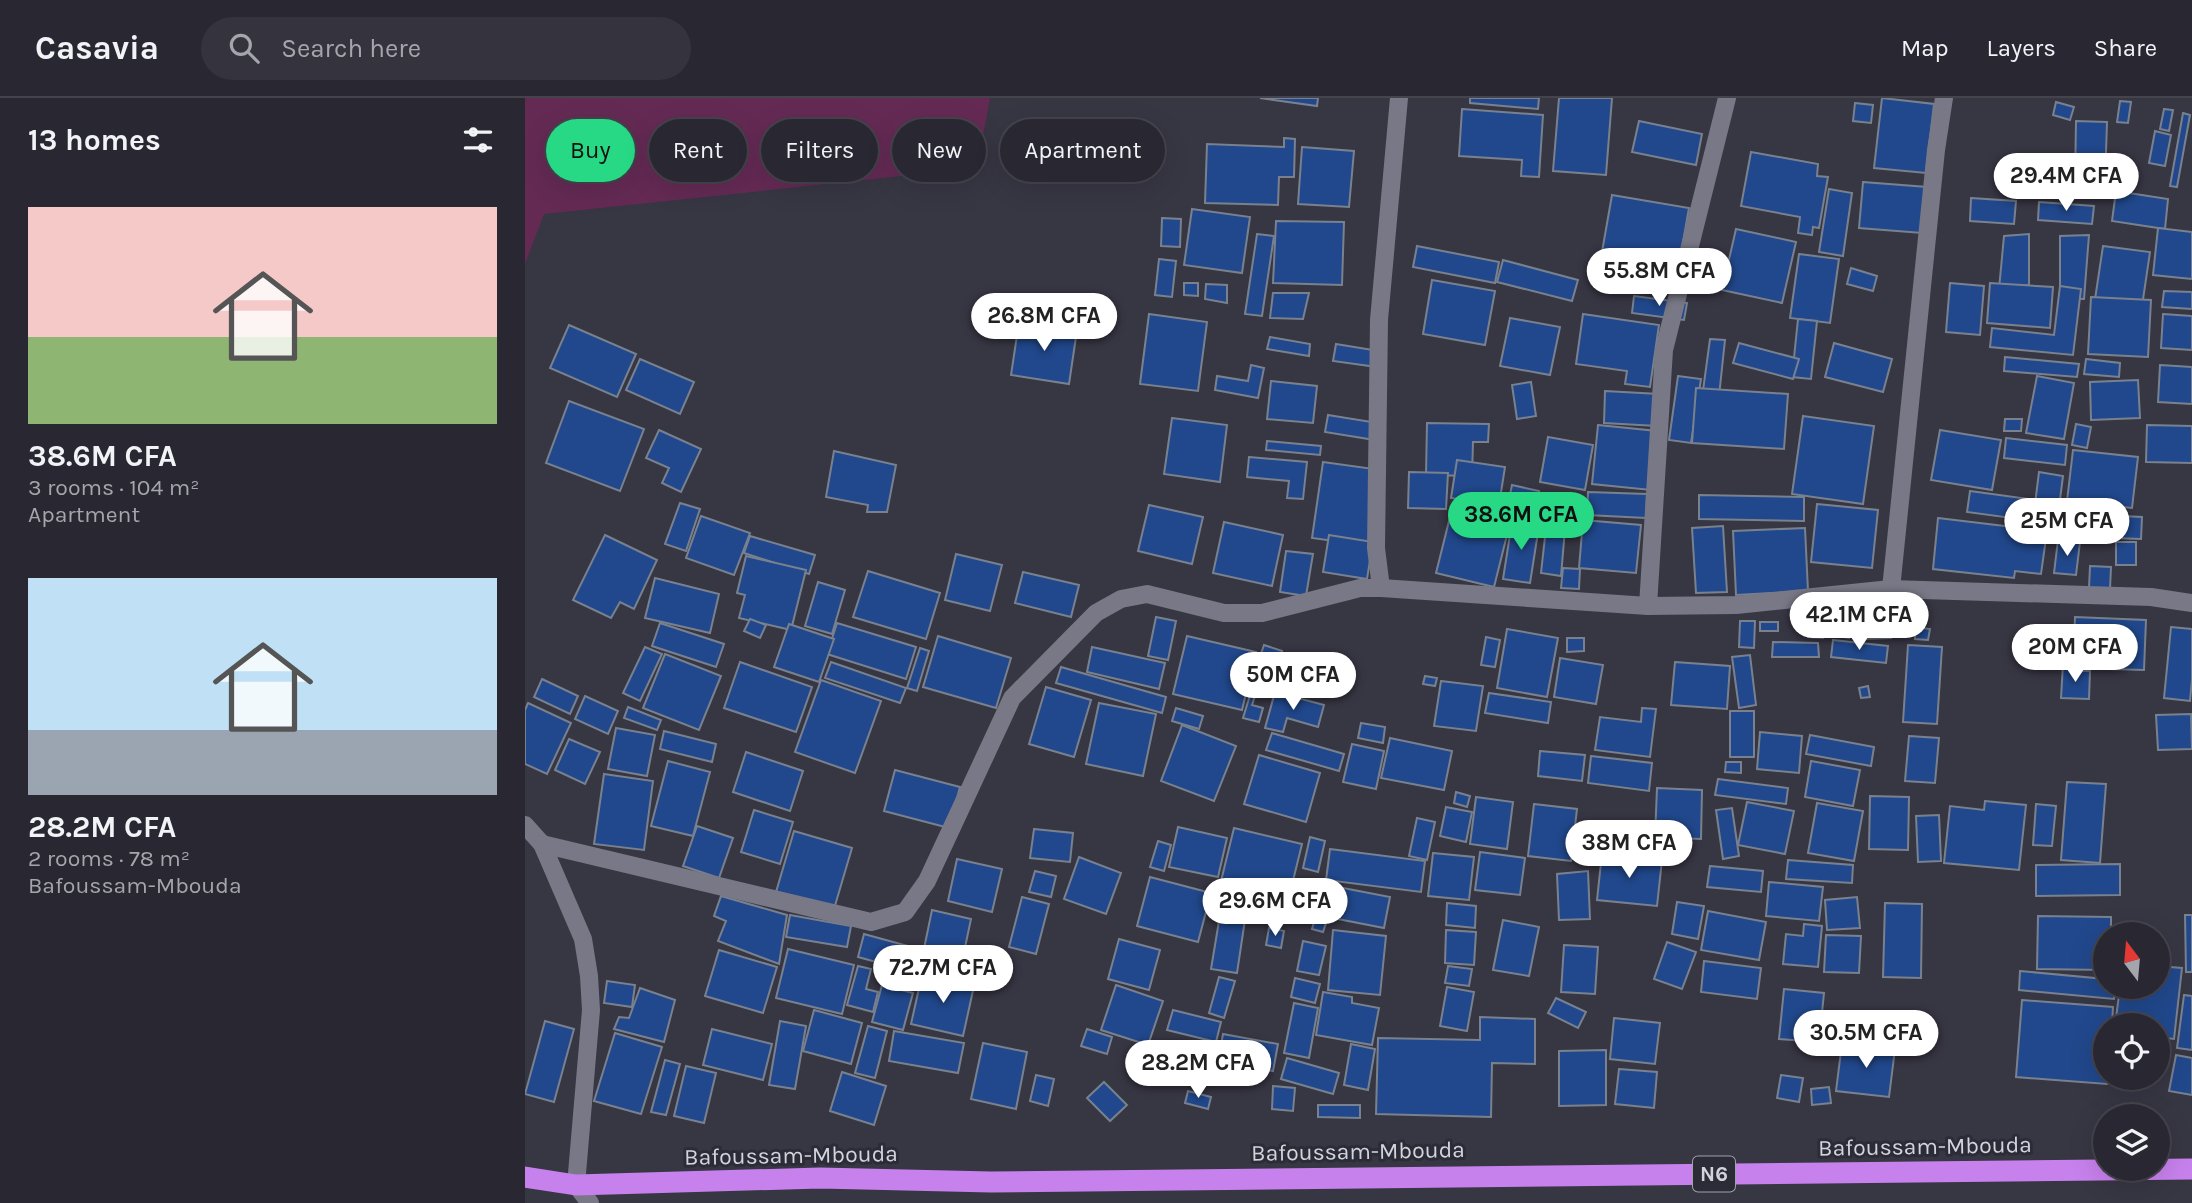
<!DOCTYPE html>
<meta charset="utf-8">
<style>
:root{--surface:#292832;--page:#35343e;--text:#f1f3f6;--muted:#a5a6ac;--line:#45444d;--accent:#27d885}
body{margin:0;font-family:Karla,sans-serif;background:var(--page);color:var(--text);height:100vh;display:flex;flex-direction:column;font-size:26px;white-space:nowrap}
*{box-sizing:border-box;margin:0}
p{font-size:23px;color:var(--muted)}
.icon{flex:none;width:38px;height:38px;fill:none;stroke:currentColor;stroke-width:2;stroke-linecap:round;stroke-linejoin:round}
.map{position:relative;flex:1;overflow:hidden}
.sheet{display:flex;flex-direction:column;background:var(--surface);width:525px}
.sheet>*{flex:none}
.banner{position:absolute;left:21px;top:21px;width:665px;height:63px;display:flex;gap:14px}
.needle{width:46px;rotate:344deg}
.tools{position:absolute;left:1568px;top:824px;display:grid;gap:14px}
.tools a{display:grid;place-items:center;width:77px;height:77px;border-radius:50%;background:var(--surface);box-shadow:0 7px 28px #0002,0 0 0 2px var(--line);font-size:35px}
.price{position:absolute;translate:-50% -60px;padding:0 16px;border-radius:24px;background:#fff;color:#222;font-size:23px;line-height:46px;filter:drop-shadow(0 2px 4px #0008)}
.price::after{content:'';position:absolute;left:50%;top:42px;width:21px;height:16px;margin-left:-10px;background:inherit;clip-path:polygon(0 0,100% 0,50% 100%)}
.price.active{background:var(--accent);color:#111}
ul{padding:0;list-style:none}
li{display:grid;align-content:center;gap:14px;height:371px;padding:0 28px}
li span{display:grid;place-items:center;height:217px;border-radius:0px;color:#555}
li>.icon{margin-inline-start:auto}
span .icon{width:126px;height:126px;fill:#fffc;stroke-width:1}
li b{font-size:30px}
h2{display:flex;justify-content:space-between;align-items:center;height:84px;padding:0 28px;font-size:30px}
.chip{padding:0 24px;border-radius:32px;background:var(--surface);box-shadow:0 7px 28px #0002,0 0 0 2px var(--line);font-size:24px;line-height:63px}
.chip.active{background:var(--accent);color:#111}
header{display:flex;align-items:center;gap:42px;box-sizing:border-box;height:98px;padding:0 35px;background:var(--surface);border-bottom:2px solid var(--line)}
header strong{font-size:33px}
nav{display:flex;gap:38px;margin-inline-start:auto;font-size:24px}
.search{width:490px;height:63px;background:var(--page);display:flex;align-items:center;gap:18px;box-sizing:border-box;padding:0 24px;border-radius:38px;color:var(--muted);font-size:26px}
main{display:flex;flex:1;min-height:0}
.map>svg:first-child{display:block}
</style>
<header>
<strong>Casavia</strong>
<div class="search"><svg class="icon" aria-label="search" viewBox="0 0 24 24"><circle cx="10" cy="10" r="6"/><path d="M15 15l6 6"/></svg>Search here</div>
<nav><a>Map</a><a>Layers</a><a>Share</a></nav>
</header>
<main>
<section class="sheet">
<h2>13 homes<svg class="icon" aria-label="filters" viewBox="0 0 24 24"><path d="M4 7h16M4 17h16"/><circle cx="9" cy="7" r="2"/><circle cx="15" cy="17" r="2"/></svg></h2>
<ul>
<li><span style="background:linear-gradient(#f6c9c9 60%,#8fb573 0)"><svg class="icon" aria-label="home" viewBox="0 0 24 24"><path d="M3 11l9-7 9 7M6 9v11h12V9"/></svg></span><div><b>38.6M CFA</b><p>3 rooms · 104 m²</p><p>Apartment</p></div></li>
<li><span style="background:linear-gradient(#bfe0f5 70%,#9aa5b1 0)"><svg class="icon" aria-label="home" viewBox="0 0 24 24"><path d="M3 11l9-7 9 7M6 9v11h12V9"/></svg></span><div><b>28.2M CFA</b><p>2 rooms · 78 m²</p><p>Bafoussam-Mbouda</p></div></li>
</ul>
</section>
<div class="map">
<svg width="1667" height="1105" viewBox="0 0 1667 1105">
<rect width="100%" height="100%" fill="#373643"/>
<!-- green -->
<polygon fill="#642a54" points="0,0 465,0 452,70 19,116 0,166"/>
<!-- building -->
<g fill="#21488c" stroke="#79818e" stroke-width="2">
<polygon points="735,0 793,0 792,8"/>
<polygon points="945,0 1014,0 1013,11 945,5"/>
<polygon points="1034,0 1087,0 1081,77 1028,73"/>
<polygon points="1357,0 1409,6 1401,75 1349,70"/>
<polygon points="1595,3 1606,4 1603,25 1592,24"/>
<polygon points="1531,4 1549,9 1545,22 1528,17"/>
<polygon points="1330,5 1348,7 1346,25 1328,23"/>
<polygon points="937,11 1018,17 1014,79 996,78 997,62 934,58"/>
<polygon points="1639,11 1648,12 1644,33 1635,31"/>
<polygon points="1658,15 1665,17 1652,89 1645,88"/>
<polygon points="1114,23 1177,36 1171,67 1107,54"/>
<polygon points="1551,23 1582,24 1580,85 1550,84"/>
<polygon points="1630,33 1646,37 1640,68 1624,65"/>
<polygon points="759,40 770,41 769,79 754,79 753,107 680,105 682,46 759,49"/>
<polygon points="777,49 829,53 824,109 773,106"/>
<polygon points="1226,54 1293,66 1292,78 1303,79 1294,130 1288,129 1287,137 1273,135 1275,119 1216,108"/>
<polygon points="1338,84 1402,89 1397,135 1334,130"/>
<polygon points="1304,91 1327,95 1318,158 1294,154"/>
<polygon points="1591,93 1643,101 1640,131 1587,123"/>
<polygon points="1087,97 1164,110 1151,184 1074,171"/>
<polygon points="1446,100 1491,103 1489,126 1445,123"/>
<polygon points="1514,104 1569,108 1567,126 1513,122"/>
<polygon points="667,111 725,119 717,175 659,167"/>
<polygon points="637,120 656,121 655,149 636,148"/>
<polygon points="751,123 819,124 817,187 748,185"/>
<polygon points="1633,130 1667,134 1667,181 1628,177"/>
<polygon points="1211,131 1271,144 1257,205 1197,192"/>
<polygon points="732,136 749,138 737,218 720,216"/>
<polygon points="1504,136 1504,187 1474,191 1479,138"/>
<polygon points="1564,137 1559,201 1535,200 1535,138"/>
<polygon points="892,148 974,164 970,185 888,169"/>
<polygon points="1578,148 1625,154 1616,215 1569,208"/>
<polygon points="1274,156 1314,161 1305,225 1265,220"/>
<polygon points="634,161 651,163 647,199 630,197"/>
<polygon points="978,162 1053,182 1047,203 972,184"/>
<polygon points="1326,170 1352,178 1348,193 1322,186"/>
<polygon points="907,182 970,193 960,247 898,236"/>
<polygon points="659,185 673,185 673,198 659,197"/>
<polygon points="1425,185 1459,188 1455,237 1421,234"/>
<polygon points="1465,185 1528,189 1525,230 1462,225"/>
<polygon points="681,186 702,187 702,205 680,201"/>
<polygon points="1535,188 1556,191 1548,257 1465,249 1467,230 1529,237"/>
<polygon points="1639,193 1667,194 1667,211 1637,209"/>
<polygon points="748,195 784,195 778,221 745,220"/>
<polygon points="1109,198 1162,205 1159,222 1107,215"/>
<polygon points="1566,199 1626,202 1623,259 1563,256"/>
<polygon points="624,216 682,224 673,293 615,286"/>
<polygon points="1058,216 1134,227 1125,289 1100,286 1102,273 1051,266"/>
<polygon points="1638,216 1667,218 1667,252 1636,250"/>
<polygon points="985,220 1035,229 1025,277 975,268"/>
<polygon points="1273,221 1292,223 1286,281 1267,279"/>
<polygon points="494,224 552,232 544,286 486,277"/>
<polygon points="44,227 111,256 92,299 25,270"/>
<polygon points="745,239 785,246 784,258 742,251"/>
<polygon points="1185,241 1200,242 1194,298 1177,300"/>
<polygon points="1214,245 1274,261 1268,281 1208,265"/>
<polygon points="1309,245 1367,261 1358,294 1300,279"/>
<polygon points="811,246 854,253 852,269 808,263"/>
<polygon points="1480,259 1554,266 1552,279 1479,273"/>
<polygon points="115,261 169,284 155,316 101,292"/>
<polygon points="1561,261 1595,265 1594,279 1559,276"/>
<polygon points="726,267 739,270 733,300 690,292 692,278 723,283"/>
<polygon points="1635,267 1667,269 1667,306 1633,304"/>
<polygon points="1153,278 1176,281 1166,345 1144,342"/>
<polygon points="1512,278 1549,285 1539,341 1501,335"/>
<polygon points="1613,282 1615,320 1566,322 1565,284"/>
<polygon points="746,283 792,288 788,325 742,321"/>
<polygon points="1006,284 1011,318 992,321 987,287"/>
<polygon points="1171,290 1263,296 1259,351 1167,345"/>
<polygon points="1080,293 1134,296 1132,328 1079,325"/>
<polygon points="44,303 119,331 95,393 21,365"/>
<polygon points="803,317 859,326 856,343 800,334"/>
<polygon points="1278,318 1349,328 1338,406 1267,396"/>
<polygon points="647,320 702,327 695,384 639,376"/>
<polygon points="1480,321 1497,321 1496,333 1479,333"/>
<polygon points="902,325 964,326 963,344 948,344 947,378 901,377"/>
<polygon points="1551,326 1566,329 1562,350 1547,347"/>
<polygon points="1073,327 1132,333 1126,392 1067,386"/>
<polygon points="1622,327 1667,328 1667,365 1621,364"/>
<polygon points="134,332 176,351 156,394 137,385 144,370 121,360"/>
<polygon points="1415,332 1476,342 1467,392 1406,382"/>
<polygon points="1023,339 1068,347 1060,392 1015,384"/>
<polygon points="1481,340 1542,347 1540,367 1479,360"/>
<polygon points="742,343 796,348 795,357 741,352"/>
<polygon points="1548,352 1613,359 1607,410 1542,403"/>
<polygon points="309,353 371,367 362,414 342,414 343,407 301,399"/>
<polygon points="724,359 782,364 778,401 762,400 764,383 722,379"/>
<polygon points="932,362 980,369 974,407 926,400"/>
<polygon points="798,364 856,372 846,448 787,440"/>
<polygon points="884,374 923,375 921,411 883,410"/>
<polygon points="1514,374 1538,378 1532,425 1508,422"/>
<polygon points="987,387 1014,393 1008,423 981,416"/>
<polygon points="1445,393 1504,401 1501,422 1442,414"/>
<polygon points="1063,394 1122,396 1121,420 1062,417"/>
<polygon points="1174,397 1279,399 1279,423 1174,421"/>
<polygon points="1044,403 1061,406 1060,416 1052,415 1050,430 1040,428"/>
<polygon points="155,405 175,411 161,453 140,446"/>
<polygon points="1292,406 1353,412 1347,470 1286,464"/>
<polygon points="624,407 678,419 667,466 613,453"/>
<polygon points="928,407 986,421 969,489 911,475"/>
<polygon points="1535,415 1617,419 1616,441 1534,438"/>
<polygon points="176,418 225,435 209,477 161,460"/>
<polygon points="1413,420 1522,433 1516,476 1490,473 1489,480 1408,471"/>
<polygon points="1058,422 1116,427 1111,475 1054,470"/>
<polygon points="699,424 758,437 747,488 688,475"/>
<polygon points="987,424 1014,428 1005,485 978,481"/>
<polygon points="1198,428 1202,494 1171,495 1167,430"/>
<polygon points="1021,430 1040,431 1036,478 1016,475"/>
<polygon points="1280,430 1283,493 1211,497 1208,433"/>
<polygon points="80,437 132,462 109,511 95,504 86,520 48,502"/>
<polygon points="804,437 848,444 842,481 798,474"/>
<polygon points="225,438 290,457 284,476 219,455"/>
<polygon points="1533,442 1555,444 1551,477 1529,475"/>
<rect x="1591" y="444" width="20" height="23"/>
<polygon points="761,453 788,456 781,498 755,494"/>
<polygon points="431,456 477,467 465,513 420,502"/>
<polygon points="221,458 281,472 266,532 214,520 220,497 212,495"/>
<polygon points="1565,468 1586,469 1585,491 1564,490"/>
<polygon points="1038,470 1055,471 1054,491 1036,490"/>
<polygon points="343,473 415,495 401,541 328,519"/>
<polygon points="498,474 554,487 546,519 490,505"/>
<polygon points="130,480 194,496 185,535 120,520"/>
<polygon points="293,484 320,492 307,536 280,528"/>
<polygon points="631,519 651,523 643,562 623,558"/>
<polygon points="1550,519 1621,522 1619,572 1548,570"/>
<polygon points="225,521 241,527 235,540 219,533"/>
<polygon points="1215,523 1230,523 1229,550 1214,549"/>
<rect x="1235" y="524" width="18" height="9"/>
<polygon points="135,525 199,546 191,569 127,548"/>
<polygon points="312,525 391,549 381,581 302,556"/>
<polygon points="1311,525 1327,529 1324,540 1309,537"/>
<polygon points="264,526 309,541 294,584 249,569"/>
<polygon points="1284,528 1299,530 1298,540 1283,539"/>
<polygon points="1338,528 1366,528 1366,540 1338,541"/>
<polygon points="1391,529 1405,531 1403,542 1390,541"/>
<polygon points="1646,529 1667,531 1667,581 1665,603 1639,600"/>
<polygon points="982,531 1033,540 1022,599 972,590"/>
<polygon points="413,538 486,560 471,610 398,589"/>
<polygon points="662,538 731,554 717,612 648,596"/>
<polygon points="961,539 975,542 970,569 956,567"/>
<polygon points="1042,540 1059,540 1059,553 1042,554"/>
<polygon points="1308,542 1363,548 1361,565 1306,559"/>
<polygon points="1248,544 1293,545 1294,559 1247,559"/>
<polygon points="739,547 757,553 747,582 729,576"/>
<polygon points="1383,547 1417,549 1412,626 1378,624"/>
<polygon points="120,549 137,556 115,603 98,595"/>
<polygon points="567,549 640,565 634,591 562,574"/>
<polygon points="395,550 404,553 392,593 382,590"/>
<polygon points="140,556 196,578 174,632 118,610"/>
<polygon points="1225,557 1231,607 1214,610 1207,559"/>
<polygon points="1035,560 1078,567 1071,606 1029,599"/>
<polygon points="215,564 287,589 271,634 199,610"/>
<polygon points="306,564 381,590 375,605 300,580"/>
<polygon points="1150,564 1205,568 1202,611 1146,607"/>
<polygon points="1538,566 1547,566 1546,573 1565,573 1564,601 1536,600"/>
<polygon points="536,569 641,599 637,615 531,585"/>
<polygon points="759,575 775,579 771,593 755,589"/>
<polygon points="900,578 912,580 910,588 898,586"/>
<polygon points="17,581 53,598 45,616 9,599"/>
<polygon points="730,581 735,583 727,607 738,610 734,624 718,620"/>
<polygon points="296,582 356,603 330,675 270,654"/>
<polygon points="916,583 958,588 951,633 909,628"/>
<polygon points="1343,588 1345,599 1336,600 1334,590"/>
<polygon points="521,589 566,602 549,659 504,646"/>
<polygon points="750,594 799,607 793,629 762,620 758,634 740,630"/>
<polygon points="964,595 1026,604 1023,625 960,615"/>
<polygon points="60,598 93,613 83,636 50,621"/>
<polygon points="3,605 46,625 22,676 0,666 0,612"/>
<polygon points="574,605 631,616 618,678 561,666"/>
<polygon points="103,609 136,622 132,632 99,620"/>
<polygon points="651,610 678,618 674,631 647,623"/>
<polygon points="1117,610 1131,611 1125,659 1070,652 1075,619 1116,624"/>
<rect x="1205" y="613" width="24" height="46"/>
<polygon points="1666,616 1667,651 1633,652 1631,617"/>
<polygon points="836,625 860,629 858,645 833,640"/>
<polygon points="657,627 711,648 689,703 636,683"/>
<polygon points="91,630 130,637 122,678 83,671"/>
<polygon points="139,633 191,646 187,664 135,651"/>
<polygon points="1235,634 1277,638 1274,675 1232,671"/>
<polygon points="747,635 819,656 814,673 741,652"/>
<polygon points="1285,637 1349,649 1346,668 1281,656"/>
<polygon points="1384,638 1414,640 1410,685 1380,683"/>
<polygon points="865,640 927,653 919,692 856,680"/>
<polygon points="44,641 75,654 60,686 30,672"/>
<polygon points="827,646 859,653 851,691 818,684"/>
<polygon points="1015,653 1060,657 1057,683 1013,678"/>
<polygon points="221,654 278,673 265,713 208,694"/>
<polygon points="734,657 795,675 781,724 719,706"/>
<polygon points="1066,658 1127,665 1124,693 1063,685"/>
<polygon points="143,663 185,674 168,738 126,728"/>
<polygon points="1286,663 1335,672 1328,708 1280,699"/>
<polygon points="1201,664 1216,664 1216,675 1200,674"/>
<polygon points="370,672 435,689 424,730 359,713"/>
<polygon points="79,676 128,683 119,752 69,746"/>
<polygon points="1193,681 1263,690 1261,706 1190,697"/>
<polygon points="1542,684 1581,686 1575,765 1536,762"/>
<polygon points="1132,690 1177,692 1176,741 1130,739"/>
<polygon points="931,694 945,698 942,709 929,705"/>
<polygon points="1345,698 1384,699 1383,752 1344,751"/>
<polygon points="951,699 988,704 982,751 945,746"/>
<polygon points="1460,703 1501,707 1494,772 1419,765 1425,708 1459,712"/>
<polygon points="1222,704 1269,713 1260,756 1213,747"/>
<polygon points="1292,705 1338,713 1329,763 1283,755"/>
<polygon points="1009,706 1052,711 1046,763 1003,758"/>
<polygon points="1511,706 1531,708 1527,748 1508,747"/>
<polygon points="921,709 947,714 941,744 915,738"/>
<polygon points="1207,710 1214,758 1198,761 1191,712"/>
<polygon points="229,712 268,724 255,766 216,754"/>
<polygon points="1414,717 1416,763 1393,764 1391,718"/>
<polygon points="892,720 910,724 902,762 884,758"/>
<polygon points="172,728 208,740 194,780 158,768"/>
<polygon points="653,729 702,740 693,779 644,769"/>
<polygon points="709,730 777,746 764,799 696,783"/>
<polygon points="509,731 548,735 545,764 505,760"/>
<polygon points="269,733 327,750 309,811 251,794"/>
<polygon points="785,739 800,743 793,774 778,770"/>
<polygon points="633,743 646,747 639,773 625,769"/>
<polygon points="805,751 900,763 896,794 801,782"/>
<polygon points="955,754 1000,760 995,797 950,792"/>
<polygon points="908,755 949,759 944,802 903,798"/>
<polygon points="1077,755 1137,762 1132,808 1072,802"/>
<polygon points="554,759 596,775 581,816 539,801"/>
<polygon points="432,761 477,771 467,814 423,803"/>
<polygon points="1263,762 1328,767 1327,785 1261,781"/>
<polygon points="1595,766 1595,797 1511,798 1511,767"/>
<polygon points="1185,768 1238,773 1236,794 1182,789"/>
<polygon points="510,773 531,778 526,799 504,794"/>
<polygon points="1063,773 1065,821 1034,822 1032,776"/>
<polygon points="625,779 686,795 673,844 612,828"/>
<polygon points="787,784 865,799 859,830 782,815"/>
<polygon points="1244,784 1298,789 1294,823 1241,818"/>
<polygon points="196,798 262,817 254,866 193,843 201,823 189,818"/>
<polygon points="497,799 524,806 511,856 484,849"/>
<polygon points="1332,799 1335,830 1302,832 1300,802"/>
<polygon points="1152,804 1179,808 1173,841 1147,836"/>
<polygon points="922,805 951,808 950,830 921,827"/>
<polygon points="1360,805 1397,806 1396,880 1358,879"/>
<polygon points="696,811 721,815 712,875 686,871"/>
<polygon points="407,812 446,821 435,873 396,865"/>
<polygon points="1183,813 1241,824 1234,862 1176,852"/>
<polygon points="265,817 326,828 322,849 261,839"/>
<polygon points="1660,817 1667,817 1667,874 1661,874"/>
<polygon points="1513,818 1586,819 1586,836 1580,836 1580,872 1512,871"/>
<polygon points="790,821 801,825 798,834 787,831"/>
<polygon points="978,822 1014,829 1004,878 968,872"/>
<polygon points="1279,826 1297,828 1293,869 1258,866 1261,836 1278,838"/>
<polygon points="744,830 759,833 756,850 741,847"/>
<polygon points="808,832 861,838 855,897 803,892"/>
<polygon points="921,832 951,834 949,867 920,865"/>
<polygon points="339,836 390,850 384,873 333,859"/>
<polygon points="1301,837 1336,838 1334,875 1299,874"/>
<polygon points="594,841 635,852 624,892 583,881"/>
<polygon points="778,843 801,848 794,877 772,873"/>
<polygon points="1142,844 1171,854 1157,891 1129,881"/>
<polygon points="1039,847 1073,849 1070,896 1036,894"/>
<polygon points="263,851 329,867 317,916 251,900"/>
<polygon points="194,852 252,869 238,915 180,898"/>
<polygon points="1179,863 1236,870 1232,901 1176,894"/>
<polygon points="333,868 346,871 341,891 353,894 348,914 322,907"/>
<polygon points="923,868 947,871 944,888 920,885"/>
<polygon points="1633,868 1657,870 1649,941 1633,939 1633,928 1590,928 1595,889 1633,889"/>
<polygon points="1495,873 1580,881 1580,889 1591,889 1589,901 1494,892"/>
<polygon points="397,877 449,888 438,938 386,926"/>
<polygon points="694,879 710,883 699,920 684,915"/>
<polygon points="770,880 795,886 790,905 766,899"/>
<polygon points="82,883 110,887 107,909 79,905"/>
<polygon points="357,887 388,895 378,932 347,924"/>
<polygon points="591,887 638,903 623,947 576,932"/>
<polygon points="922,889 949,894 942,933 915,928"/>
<polygon points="115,890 150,902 139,944 89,931 94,919 104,920"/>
<polygon points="1259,891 1299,895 1294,944 1254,941"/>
<polygon points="798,894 827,899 827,905 854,910 847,947 791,937"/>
<polygon points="1659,897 1667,898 1667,952 1652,950"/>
<polygon points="1031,900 1061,914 1053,930 1023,915"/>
<polygon points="1497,902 1588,909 1587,928 1580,928 1580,980 1583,980 1582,986 1491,979"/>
<polygon points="769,905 793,910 784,960 759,955"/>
<polygon points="289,912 337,925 326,966 278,953"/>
<polygon points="648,912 696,924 691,944 642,932"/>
<polygon points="955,919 1010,921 1010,966 967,965 966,1019 851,1016 853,940 955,942"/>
<polygon points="1089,920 1135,925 1130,966 1085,961"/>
<polygon points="20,923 49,931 29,1004 0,996"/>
<polygon points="255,923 281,928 270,991 244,987"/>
<polygon points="343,928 362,933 350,980 330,975"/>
<polygon points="187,931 247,946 238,982 178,967"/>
<polygon points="562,931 587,939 582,956 556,948"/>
<polygon points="369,933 439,945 433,975 364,963"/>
<polygon points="90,935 137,949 116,1016 69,1003"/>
<polygon points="698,936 753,946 748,973 693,964"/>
<polygon points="458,945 502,954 491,1011 446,1001"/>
<polygon points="1317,945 1370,951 1364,999 1311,993"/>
<polygon points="826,946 850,951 843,992 819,987"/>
<polygon points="1081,952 1081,1007 1034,1008 1034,953"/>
<polygon points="1651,957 1667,960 1667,997 1644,993"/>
<polygon points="762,960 814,975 808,996 756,981"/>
<polygon points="140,962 155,966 141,1017 126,1014"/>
<polygon points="161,968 191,975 179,1025 149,1018"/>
<polygon points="1094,971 1132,974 1129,1010 1090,1006"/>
<polygon points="317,974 361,988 349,1027 305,1013"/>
<polygon points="511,977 529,981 523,1008 505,1003"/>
<polygon points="1256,977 1278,980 1274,1004 1252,1000"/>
<polygon points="579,984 602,1007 585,1023 562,1000"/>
<polygon points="748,988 770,990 768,1013 747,1011"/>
<polygon points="1304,989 1306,1005 1287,1007 1286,991"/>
<polygon points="663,993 686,999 683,1011 660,1005"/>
<polygon points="793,1007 835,1007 835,1020 793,1019"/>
</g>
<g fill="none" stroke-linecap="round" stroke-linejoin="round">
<!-- street -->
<g stroke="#787886" stroke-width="18">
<polyline points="856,490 851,450 854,222 874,0"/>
<polyline points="1366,491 1411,52 1419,0"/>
<polyline points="1123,508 1139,252 1202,0"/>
<polyline points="0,727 17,746 58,841 64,878 66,912 51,1087 65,1105"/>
<polyline points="17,746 346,824 380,814 402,783 487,600 571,515 596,501 622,496 699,515 737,515 835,490 856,490 1123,508 1211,507 1366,491 1626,499 1667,505"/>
</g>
<!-- highway -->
<polyline stroke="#c781ed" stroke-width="21" points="0,1079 51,1087 295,1080 466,1084 1667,1071"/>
</g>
<g text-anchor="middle" stroke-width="6" stroke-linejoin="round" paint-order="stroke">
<!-- shield labels -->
<rect fill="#2c2c38" stroke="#a1a1aa" stroke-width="2" x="1168" y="1058.5" width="42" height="35" rx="5"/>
<g font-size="21" font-weight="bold" fill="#d3d3db">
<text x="1189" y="1083">N6</text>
</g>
<!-- street labels -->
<g font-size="23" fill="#d3d3db" stroke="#2c2c38">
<text transform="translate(1400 1048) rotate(-1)" y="8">Bafoussam-Mbouda</text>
<text transform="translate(833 1053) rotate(-1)" y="8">Bafoussam-Mbouda</text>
<text transform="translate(266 1057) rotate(-1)" y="8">Bafoussam-Mbouda</text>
</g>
</g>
</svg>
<div class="tools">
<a><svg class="needle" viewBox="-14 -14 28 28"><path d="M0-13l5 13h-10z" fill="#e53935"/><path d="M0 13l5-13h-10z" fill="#a5a6ac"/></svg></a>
<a><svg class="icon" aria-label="locate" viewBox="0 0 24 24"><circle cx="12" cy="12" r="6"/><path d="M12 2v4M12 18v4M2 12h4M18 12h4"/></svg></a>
<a><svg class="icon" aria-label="layers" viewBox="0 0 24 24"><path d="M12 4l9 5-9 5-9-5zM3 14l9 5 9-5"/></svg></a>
</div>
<b class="price" style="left:1541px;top:115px">29.4M CFA</b>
<b class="price" style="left:1134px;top:210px">55.8M CFA</b>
<b class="price" style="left:519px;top:255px">26.8M CFA</b>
<b class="price active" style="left:996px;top:454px">38.6M CFA</b>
<b class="price" style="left:1542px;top:460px">25M CFA</b>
<b class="price" style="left:1334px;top:554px">42.1M CFA</b>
<b class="price" style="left:1550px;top:586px">20M CFA</b>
<b class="price" style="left:768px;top:614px">50M CFA</b>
<b class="price" style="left:1104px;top:782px">38M CFA</b>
<b class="price" style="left:750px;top:840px">29.6M CFA</b>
<b class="price" style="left:418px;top:907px">72.7M CFA</b>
<b class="price" style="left:1341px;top:972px">30.5M CFA</b>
<b class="price" style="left:673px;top:1002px">28.2M CFA</b>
<div class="banner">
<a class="chip active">Buy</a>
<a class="chip">Rent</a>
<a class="chip">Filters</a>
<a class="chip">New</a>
<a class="chip">Apartment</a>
</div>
</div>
</main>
